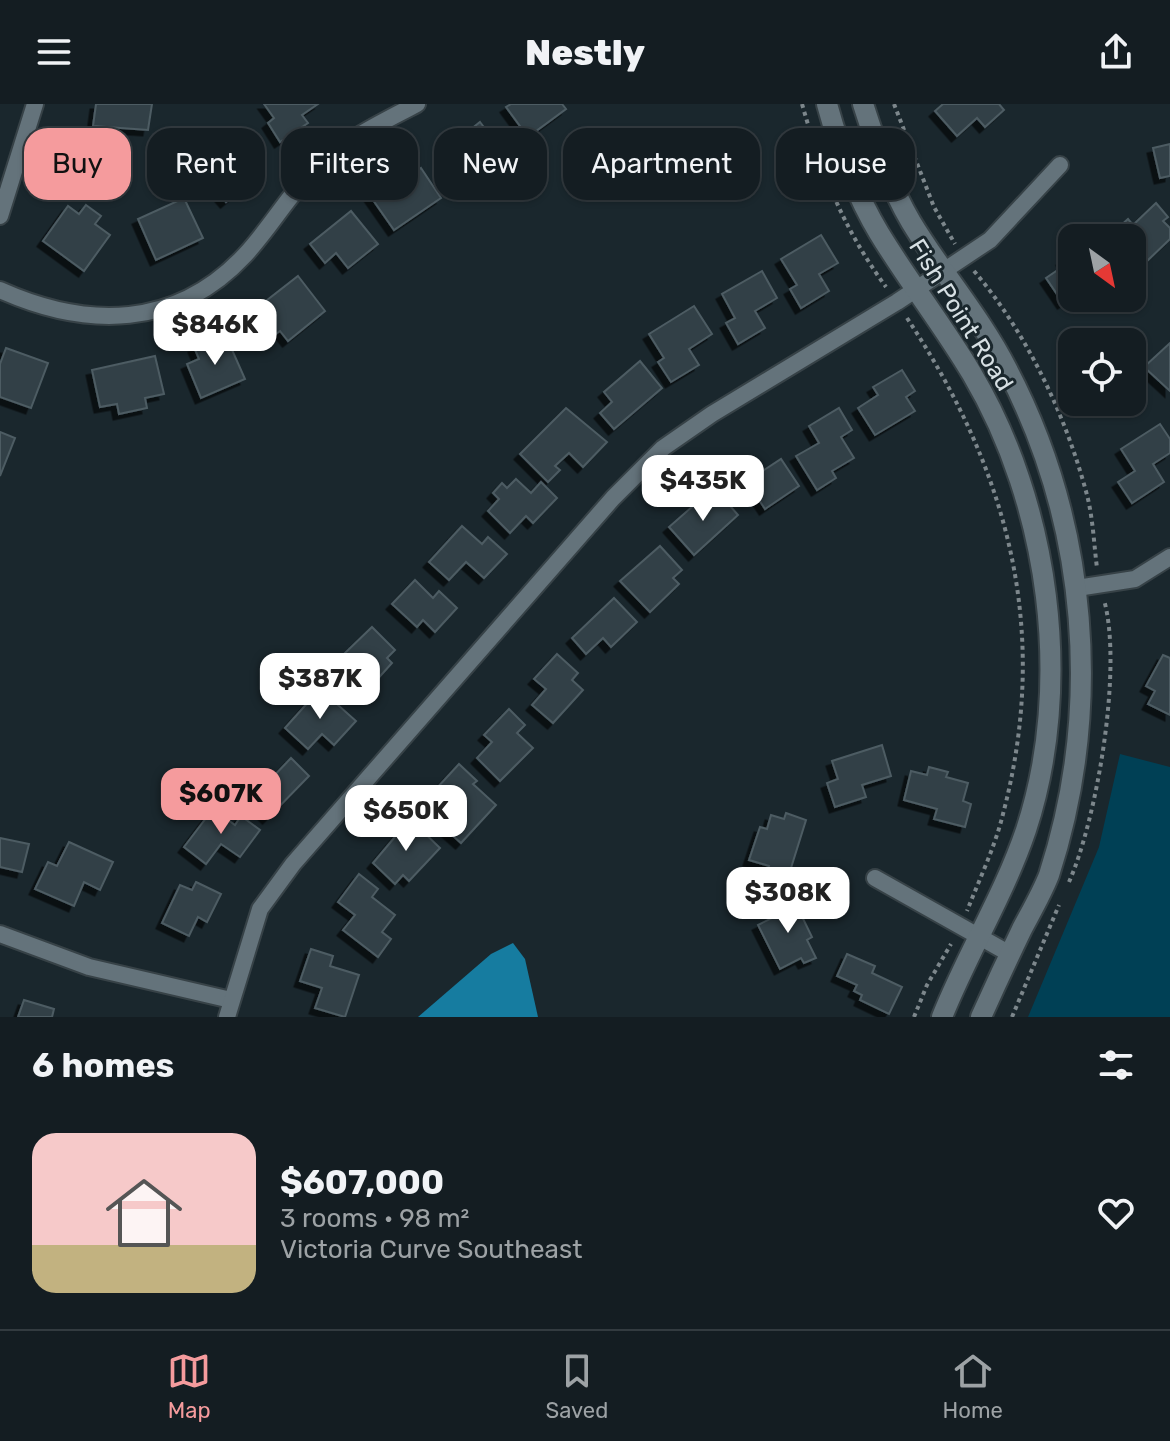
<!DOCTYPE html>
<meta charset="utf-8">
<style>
:root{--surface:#141d22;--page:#1d262a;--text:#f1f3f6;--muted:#9da2a5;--line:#333b40;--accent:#f59b9d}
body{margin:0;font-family:Rubik,sans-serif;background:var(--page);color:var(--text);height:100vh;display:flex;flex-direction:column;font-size:30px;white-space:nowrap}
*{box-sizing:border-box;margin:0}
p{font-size:26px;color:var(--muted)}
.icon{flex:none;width:44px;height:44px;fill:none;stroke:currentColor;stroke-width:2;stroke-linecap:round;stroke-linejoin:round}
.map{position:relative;height:913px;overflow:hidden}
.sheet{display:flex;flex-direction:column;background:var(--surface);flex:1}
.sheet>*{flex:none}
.guide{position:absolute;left:24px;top:24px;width:1122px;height:72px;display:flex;gap:16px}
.needle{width:52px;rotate:147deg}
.fabs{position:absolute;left:1058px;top:120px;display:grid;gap:16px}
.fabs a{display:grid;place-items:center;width:88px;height:88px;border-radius:16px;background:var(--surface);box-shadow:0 2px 6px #0004,0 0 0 2px var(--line);font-size:40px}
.price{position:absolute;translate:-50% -68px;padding:0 18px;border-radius:16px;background:#fff;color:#222;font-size:26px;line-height:52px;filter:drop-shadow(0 2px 4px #0008)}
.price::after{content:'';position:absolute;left:50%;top:48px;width:24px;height:18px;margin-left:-12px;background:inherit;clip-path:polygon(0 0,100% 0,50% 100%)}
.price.current{background:var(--accent);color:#111}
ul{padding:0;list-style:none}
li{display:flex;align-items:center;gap:24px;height:200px;padding:0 32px}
li span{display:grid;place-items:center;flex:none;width:224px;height:160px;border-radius:24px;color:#555}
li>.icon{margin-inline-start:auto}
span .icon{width:96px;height:96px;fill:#fffc;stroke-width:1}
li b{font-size:34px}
h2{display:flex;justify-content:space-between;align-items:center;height:96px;padding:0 32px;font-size:34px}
.chip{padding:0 28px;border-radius:24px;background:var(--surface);box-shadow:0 2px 6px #0004,0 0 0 2px var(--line);font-size:28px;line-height:72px}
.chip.current{background:var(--accent);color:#111}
header{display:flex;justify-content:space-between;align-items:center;height:104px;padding:0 32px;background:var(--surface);font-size:36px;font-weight:800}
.dock{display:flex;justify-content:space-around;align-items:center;height:112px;border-top:2px solid var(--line);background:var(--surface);font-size:22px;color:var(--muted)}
.dock a{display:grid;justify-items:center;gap:4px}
.dock .current{color:var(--accent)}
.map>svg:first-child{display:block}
</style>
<header><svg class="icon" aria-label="menu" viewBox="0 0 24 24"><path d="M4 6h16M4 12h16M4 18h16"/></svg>Nestly<svg class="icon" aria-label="share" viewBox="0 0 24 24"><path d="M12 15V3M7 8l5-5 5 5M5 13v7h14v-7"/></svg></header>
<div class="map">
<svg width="1170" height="913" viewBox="0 0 1170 913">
<defs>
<filter id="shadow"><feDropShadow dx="-5.5" dy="5.5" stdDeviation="0" flood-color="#0009"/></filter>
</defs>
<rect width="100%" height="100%" fill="#1a272d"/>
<!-- green -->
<polygon fill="#004055" points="1120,650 1170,663 1170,913 1028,913 1099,743"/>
<!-- water -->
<polygon fill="#167ca0" points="513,839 525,855 538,913 418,913 491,850"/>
<!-- building -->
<g fill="#334147" stroke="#4d5c63" stroke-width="2" filter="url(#shadow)">
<polygon points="96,0 152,0 148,26 93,22"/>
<polygon points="264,0 318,0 302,11 308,19 280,38 268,19 274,14"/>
<polygon points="511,0 562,0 566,5 528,33 506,3"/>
<polygon points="943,0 999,0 1004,6 985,23 977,14 957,32 935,7"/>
<polygon points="480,18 509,56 469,87 448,59 462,47 455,38"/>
<polygon points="238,30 258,54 243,66 251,77 226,98 212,82 218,78 203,60"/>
<polygon points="1170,40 1170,72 1160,74 1153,44"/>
<polygon points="421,64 441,94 394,126 366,86 396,65 404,76"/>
<polygon points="184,94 203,134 156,156 138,115"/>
<polygon points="1156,99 1168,113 1163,117 1170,124 1170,135 1145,159 1132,145 1132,134 1107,134 1128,115 1133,121"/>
<polygon points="86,101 101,112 95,120 110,131 84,167 43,137 68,102 79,110"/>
<polygon points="351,107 378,140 348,164 336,149 325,159 310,140"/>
<polygon points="821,131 838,159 819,170 829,187 801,204 790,185 797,181 781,155"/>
<polygon points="1072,150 1072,193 1063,199 1046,174 1065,161 1062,156"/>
<polygon points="762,167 777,194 755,207 765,224 738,240 726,219 735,214 722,190"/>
<polygon points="298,172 325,207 288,237 280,227 273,232 253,207"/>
<polygon points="694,202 712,230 689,245 699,261 671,278 658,258 664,254 649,230"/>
<polygon points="225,230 245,275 201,294 187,260 199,255 194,243"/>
<polygon points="1170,239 1170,287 1144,263"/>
<polygon points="6,244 48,259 31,304 0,293 0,260"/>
<polygon points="155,252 164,290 145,294 147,304 119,310 117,300 100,303 92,266"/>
<polygon points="640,257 662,284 614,325 600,309 612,298 604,288"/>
<polygon points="902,266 915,287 906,293 915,307 875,331 858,304 878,291 873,283"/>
<polygon points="566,304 607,338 583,363 569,349 555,362 560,366 548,378 520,350"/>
<polygon points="839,304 852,326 841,333 854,354 832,367 836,374 817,386 796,352 819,339 809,322"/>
<polygon points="1160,320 1170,335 1170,349 1153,360 1164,378 1132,399 1118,378 1135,367 1121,345"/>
<polygon points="0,328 15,334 0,372"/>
<polygon points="751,354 761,368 781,355 799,382 765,405 749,381 734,391 723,373"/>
<polygon points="516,375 531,389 541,378 557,394 533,419 526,412 510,429 488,407 499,395 493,389 502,379 507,384"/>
<polygon points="718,388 738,411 694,451 669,423 701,395 705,400"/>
<polygon points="462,422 482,440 488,433 507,450 484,474 466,458 449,476 429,458"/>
<polygon points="660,442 682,466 673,474 679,480 650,508 620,477"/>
<polygon points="415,476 433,494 439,487 457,504 435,528 423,516 417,523 392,500"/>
<polygon points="614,494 637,518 611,543 603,534 586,550 572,534"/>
<polygon points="372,523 395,546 387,554 392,559 374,579 345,549"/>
<polygon points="557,550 578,569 572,576 583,586 553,619 532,601 546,585 534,575"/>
<polygon points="1163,551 1170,554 1170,611 1148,600 1155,587 1146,582"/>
<polygon points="320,585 356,617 334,641 322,630 308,645 285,624"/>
<polygon points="509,605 525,621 517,629 533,644 500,677 477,654 492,638 484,631"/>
<polygon points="882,641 891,672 862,681 866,693 835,703 827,679 838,675 832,657"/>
<polygon points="291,654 309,672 268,714 249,695 259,685 250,677 261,667 270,676"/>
<polygon points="459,660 477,677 473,680 496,701 461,739 435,716 451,699 436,685"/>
<polygon points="929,663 948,668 946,673 968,679 963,697 971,700 965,723 934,715 937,705 904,696 911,667 927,671"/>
<polygon points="213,705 235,721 241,712 260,726 240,753 221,740 206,760 184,743"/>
<polygon points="786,709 806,716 786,780 766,773 769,762 749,756 760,723 767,725 771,711 784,715"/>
<polygon points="410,715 440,744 409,777 403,771 395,780 373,759"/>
<polygon points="0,734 29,740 22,768 0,763"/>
<polygon points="69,738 113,758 100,786 84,778 74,802 35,785 48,758 57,762"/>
<polygon points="359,770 378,785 372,793 395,811 382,828 391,835 378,853 343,826 355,811 338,798"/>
<polygon points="196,778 221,790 207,818 198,813 189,832 162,819 180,781 192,786"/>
<polygon points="793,794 812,833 807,836 816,854 804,859 801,854 780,865 758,821 776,812 773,805"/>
<polygon points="311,845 333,852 330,862 359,871 345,913 315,904 322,884 300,877"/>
<polygon points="847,850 875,862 872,869 902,883 889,910 860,896 862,891 854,887 857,881 837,872"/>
<polygon points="24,896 54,905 52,913 18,913"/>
</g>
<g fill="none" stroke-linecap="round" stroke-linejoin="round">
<!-- street casing -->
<g stroke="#374247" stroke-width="20">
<g id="street">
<polyline points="0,112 35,0"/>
<path d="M 0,186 C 87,225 176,225 245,151 C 272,122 290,88 319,61 C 345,36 384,17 417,0"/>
<polyline points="1077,484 1135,475 1170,453"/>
<polyline points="875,774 1010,850"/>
<polyline points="0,830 89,863 231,896"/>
<polyline points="227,913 260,805 293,760 613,394 663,344 712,310 897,198 990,136 1060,61"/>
</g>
</g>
<!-- secondary casing -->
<g stroke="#374247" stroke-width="24">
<g id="secondary">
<path d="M 827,0 C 839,44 855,89 879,129 C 908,177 943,221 972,270 C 1049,400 1074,580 1026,726 C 1004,791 967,850 942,913"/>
<path d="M 863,0 C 876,40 889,81 911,118 C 941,168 980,212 1007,265 C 1088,420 1103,604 1049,771 C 1042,789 1031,808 1022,825 C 1008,854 994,884 981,913"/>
</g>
</g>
<!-- path -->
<g stroke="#7d878c" stroke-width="4" stroke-dasharray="4 4" stroke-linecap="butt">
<path d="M 802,0 C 822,70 843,124 886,183"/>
<polyline points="894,0 934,103 955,140"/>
<path d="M 974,167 C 1027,229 1066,312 1087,391 C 1093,414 1094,441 1097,464"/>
<path d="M 907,214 C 1009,368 1051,527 1003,710 C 995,743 979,776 967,807"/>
<path d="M 1069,778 C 1097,715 1123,563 1104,496"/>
<polyline points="914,913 927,881 951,840"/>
<polyline points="1012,913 1059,801"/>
</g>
<!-- street -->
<use href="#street" stroke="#64737b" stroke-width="16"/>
<!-- secondary -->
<use href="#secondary" stroke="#64737b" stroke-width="20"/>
</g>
<g text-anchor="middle" stroke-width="6" stroke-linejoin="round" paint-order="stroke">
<!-- street labels -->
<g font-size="24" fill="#d7e0e4" stroke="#1a272d">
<text transform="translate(961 211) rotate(58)" y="8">Fish Point Road</text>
</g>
</g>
</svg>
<div class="fabs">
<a><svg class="needle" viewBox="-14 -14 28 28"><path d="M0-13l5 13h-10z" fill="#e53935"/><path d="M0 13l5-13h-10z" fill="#9da2a5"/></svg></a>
<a><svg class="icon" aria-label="locate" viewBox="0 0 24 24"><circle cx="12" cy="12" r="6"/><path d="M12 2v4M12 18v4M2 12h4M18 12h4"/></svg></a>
</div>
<b class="price" style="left:215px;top:263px">$846K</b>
<b class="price" style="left:703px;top:419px">$435K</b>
<b class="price" style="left:320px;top:617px">$387K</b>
<b class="price current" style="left:221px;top:732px">$607K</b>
<b class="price" style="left:406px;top:749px">$650K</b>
<b class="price" style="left:788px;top:831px">$308K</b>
<div class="guide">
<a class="chip current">Buy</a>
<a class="chip">Rent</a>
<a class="chip">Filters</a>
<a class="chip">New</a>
<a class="chip">Apartment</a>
<a class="chip">House</a>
</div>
</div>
<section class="sheet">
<h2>6 homes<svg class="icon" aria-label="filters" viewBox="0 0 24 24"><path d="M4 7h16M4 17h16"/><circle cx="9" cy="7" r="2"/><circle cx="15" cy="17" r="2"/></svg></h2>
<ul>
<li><span style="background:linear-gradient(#f6c9c9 70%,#c2b280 0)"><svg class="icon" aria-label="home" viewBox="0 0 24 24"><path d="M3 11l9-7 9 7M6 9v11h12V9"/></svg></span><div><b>$607,000</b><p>3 rooms · 98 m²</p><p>Victoria Curve Southeast</p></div><svg class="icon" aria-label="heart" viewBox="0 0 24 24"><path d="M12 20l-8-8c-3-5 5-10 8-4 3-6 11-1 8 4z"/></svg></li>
</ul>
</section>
<nav class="dock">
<a class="current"><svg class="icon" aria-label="map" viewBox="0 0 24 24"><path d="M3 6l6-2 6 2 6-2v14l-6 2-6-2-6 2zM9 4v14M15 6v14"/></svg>Map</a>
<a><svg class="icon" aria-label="saved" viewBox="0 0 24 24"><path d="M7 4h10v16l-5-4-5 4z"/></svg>Saved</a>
<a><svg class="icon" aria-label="home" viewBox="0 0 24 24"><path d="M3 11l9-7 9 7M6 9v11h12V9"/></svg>Home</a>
</nav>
